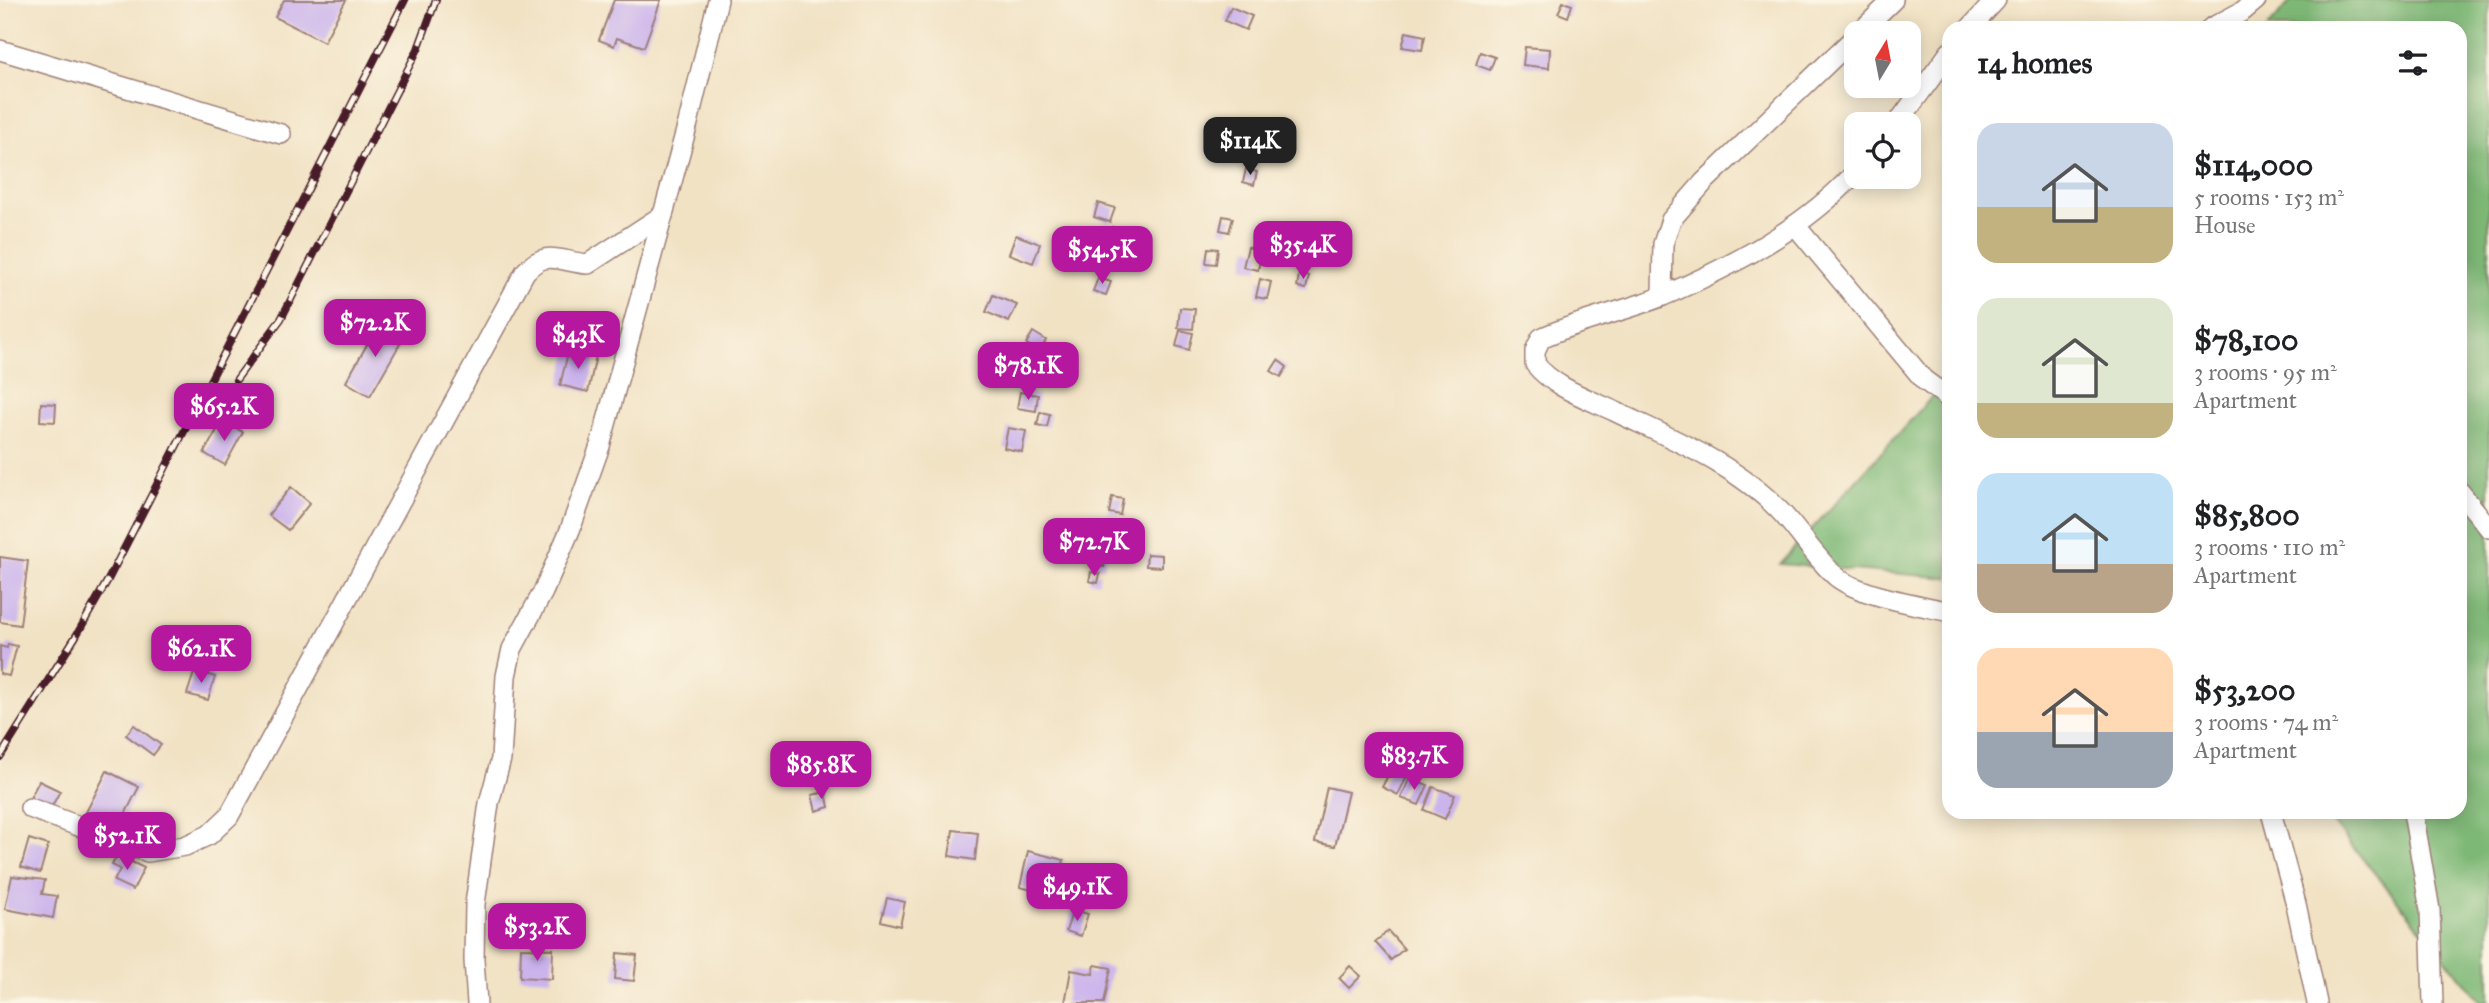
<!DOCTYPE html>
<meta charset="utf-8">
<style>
:root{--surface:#fff;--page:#f6f6f6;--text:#202124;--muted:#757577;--accent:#b5179e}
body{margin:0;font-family:"IM FELL Great Primer",serif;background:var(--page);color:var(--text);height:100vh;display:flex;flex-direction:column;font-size:26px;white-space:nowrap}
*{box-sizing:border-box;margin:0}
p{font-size:23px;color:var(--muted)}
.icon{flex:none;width:38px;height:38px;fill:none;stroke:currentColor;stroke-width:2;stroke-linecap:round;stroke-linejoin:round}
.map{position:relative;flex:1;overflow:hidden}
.side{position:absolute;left:1942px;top:21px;width:525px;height:798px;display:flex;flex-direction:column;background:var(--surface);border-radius:21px;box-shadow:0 4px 18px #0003}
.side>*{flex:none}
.needle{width:46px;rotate:10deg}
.fabs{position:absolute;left:1844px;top:21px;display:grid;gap:14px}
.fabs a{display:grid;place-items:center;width:77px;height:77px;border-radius:14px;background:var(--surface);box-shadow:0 4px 18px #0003;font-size:35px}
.price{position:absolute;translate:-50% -60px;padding:0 16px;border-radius:14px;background:var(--accent);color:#fff;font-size:23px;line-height:46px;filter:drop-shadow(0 2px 4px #0008)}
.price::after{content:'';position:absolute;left:50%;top:42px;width:21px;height:16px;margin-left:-10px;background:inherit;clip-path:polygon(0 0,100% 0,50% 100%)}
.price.current{background:#222;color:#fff}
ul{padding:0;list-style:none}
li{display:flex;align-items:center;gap:21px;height:175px;padding:0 35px}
li span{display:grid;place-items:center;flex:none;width:196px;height:140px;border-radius:21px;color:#555}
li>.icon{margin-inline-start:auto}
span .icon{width:84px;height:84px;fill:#fffc;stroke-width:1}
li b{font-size:30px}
h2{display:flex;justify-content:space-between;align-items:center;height:84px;padding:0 35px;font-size:30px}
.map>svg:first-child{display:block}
</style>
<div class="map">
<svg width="2489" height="1003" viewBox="0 0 2489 1003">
<rect width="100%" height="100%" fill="#fcf5e5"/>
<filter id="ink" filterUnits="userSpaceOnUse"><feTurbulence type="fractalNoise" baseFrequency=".0143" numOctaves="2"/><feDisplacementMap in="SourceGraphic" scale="14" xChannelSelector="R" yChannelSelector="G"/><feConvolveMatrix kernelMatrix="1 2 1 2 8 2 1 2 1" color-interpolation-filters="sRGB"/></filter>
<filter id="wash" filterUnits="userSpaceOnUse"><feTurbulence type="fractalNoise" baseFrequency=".00686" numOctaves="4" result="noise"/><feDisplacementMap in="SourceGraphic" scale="28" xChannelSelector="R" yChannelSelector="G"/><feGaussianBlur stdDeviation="1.57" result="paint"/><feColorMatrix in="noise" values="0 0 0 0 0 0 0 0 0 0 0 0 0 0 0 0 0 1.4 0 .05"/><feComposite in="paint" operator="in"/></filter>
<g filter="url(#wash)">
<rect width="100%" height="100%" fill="#f1e2c4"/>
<!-- forest -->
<g fill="#7eb876" stroke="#646c50" stroke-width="2">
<polygon points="2292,0 2489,0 2489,1003 2482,1003 2324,812 2460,812 2460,28 2267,28"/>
<polygon points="1949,378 1949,578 1780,564"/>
</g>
<g id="blocks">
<!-- building -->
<g fill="#cbb3ec">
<polygon points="284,0 346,0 324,42 275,17"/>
<polygon points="614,0 661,0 644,47 617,38 614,46 599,40"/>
<polygon points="1563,2 1572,5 1568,17 1558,13"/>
<polygon points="1231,7 1252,16 1246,30 1225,21"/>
<polygon points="1406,32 1425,36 1422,50 1402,47"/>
<polygon points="1525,47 1550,49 1549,68 1523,65"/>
<polygon points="1480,52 1495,57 1490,70 1476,65"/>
<polygon points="1246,169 1257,172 1254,185 1243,182"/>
<polygon points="1098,203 1115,208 1110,222 1094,217"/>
<polygon points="1223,216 1233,218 1229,232 1220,230"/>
<polygon points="1112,227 1123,231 1117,247 1106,243"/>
<polygon points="1016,235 1040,244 1033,263 1009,254"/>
<polygon points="1248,247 1262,251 1258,270 1243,267"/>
<polygon points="1208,248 1218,249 1216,264 1206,263"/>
<polygon points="1299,274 1309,276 1306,289 1297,287"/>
<polygon points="1098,278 1111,282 1106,295 1093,291"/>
<polygon points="1260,279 1271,282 1267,299 1256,297"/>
<polygon points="993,295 1017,305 1009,322 986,312"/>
<polygon points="1180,308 1195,309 1193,329 1178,328"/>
<polygon points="379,323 404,337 370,396 346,382"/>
<polygon points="1180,330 1193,333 1189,350 1176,346"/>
<polygon points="1033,332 1046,340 1040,351 1026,344"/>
<polygon points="569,349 596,356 588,392 560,385"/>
<polygon points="1278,360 1287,367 1281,377 1271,371"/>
<polygon points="1020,392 1038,395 1036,411 1017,408"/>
<polygon points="41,403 56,404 55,422 40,421"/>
<polygon points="1040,412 1050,414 1047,427 1037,425"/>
<polygon points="222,421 243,432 225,465 204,453"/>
<polygon points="1008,428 1026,431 1022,452 1004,448"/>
<polygon points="291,487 310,503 288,530 268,515"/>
<polygon points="1112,497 1123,499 1120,515 1109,513"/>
<polygon points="1096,547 1108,549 1104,567 1093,565"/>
<polygon points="1147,554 1162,555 1162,567 1146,566"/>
<polygon points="0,557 28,561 20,625 0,622"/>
<polygon points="1091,572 1100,574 1098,583 1089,581"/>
<polygon points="8,644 17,646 9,676 0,674 0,646 7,648"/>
<polygon points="195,670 215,677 208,700 187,694"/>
<polygon points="134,725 161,745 153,755 126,735"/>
<polygon points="1393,766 1408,774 1398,795 1382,787"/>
<polygon points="107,771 139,787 115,834 83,818"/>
<polygon points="1410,778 1428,785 1419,805 1401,798"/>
<polygon points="39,781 60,791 51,808 30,798"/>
<polygon points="1327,787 1348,792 1335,846 1315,842"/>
<polygon points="1433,787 1455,795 1445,819 1424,810"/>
<polygon points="826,792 829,807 816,811 812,795"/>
<polygon points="953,830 978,833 975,860 949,856"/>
<polygon points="29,839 48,845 40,873 21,867"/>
<polygon points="1028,851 1064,860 1056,896 1020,887"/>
<polygon points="117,855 144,868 133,890 114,881 120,869 112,865"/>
<polygon points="12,876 45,880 42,894 57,896 53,918 5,909"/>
<polygon points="887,898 905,902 900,926 881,921"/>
<polygon points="1073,910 1088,914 1081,936 1066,931"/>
<polygon points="1388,931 1404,949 1391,960 1375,942"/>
<polygon points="521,948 553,949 552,979 520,977"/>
<polygon points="617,953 637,955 634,981 615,979"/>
<polygon points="1095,965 1111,968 1104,1003 1065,1003 1071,970 1093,974"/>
<polygon points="1350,966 1361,976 1349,988 1339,978"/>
</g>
</g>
</g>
<g filter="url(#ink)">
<use href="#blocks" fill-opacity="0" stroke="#9e8078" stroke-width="2"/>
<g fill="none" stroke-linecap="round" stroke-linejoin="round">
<!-- minor casing -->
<g stroke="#9e8078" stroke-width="22">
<g id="minor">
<polyline points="1970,28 1996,0"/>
<polyline points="2211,28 2243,11 2256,0"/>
<polyline points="1859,33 1893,0"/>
<polyline points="0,50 281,134"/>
<polyline points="1897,124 1950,52"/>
<path d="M 1857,171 C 1805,228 1733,266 1663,296 C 1623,312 1580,320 1541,338 L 1535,351 L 1535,364 C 1554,388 1589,399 1616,412 C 1672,439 1735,464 1779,510 C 1798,529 1818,562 1838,578 C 1862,596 1919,605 1950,612"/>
<polyline points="1795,225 1924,380 1950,399"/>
<polyline points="1662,296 1663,244 1671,220 1704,182 1857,35"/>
<polyline points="2460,492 2489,528"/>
<path d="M 30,808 L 148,852 L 185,846 L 209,835 L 229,816 L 525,272 C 546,248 560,262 588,264 L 663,215"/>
<polyline points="2271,812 2296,904 2317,1003"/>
<polyline points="2413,812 2430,910 2433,1003"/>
<polyline points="477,1003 474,960 475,904 489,803 501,759 506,676 512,649 543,592 570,530 600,446 688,123 718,0"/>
</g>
</g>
<!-- minor -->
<use href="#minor" stroke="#fff" stroke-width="19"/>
<!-- rail casing -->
<g stroke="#4a1f2b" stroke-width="8">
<g id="rail">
<polyline points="236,380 281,319 418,49 436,0"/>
<polyline points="0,757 76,636 109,578 405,0"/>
</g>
</g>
<!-- rail -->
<use href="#rail" stroke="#fcf5e5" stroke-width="5" stroke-dasharray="16" stroke-linecap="butt"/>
</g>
</g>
</svg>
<div class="fabs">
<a><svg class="needle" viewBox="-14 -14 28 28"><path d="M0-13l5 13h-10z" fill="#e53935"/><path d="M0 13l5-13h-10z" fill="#757577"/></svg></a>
<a><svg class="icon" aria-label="locate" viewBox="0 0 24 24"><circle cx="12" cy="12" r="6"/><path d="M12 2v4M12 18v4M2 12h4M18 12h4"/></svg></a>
</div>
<b class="price current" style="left:1250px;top:177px">$114K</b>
<b class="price" style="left:1303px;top:281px">$35.4K</b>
<b class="price" style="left:1102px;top:286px">$54.5K</b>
<b class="price" style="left:375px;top:359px">$72.2K</b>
<b class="price" style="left:578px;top:371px">$43K</b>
<b class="price" style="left:1028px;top:402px">$78.1K</b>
<b class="price" style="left:224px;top:443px">$65.2K</b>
<b class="price" style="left:1094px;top:578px">$72.7K</b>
<b class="price" style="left:201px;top:685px">$62.1K</b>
<b class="price" style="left:1414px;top:792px">$83.7K</b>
<b class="price" style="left:821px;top:801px">$85.8K</b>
<b class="price" style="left:127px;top:872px">$52.1K</b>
<b class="price" style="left:1077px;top:923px">$49.1K</b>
<b class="price" style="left:537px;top:963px">$53.2K</b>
<section class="side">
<h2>14 homes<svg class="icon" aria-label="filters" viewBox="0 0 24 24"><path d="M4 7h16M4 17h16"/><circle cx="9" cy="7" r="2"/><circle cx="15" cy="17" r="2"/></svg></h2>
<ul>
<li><span style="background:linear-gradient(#c9d6e8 60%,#c2b280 0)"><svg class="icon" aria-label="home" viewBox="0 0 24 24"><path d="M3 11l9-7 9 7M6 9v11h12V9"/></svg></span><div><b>$114,000</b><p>5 rooms · 153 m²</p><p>House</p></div></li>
<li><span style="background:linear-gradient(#dfe7d0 75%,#c2b280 0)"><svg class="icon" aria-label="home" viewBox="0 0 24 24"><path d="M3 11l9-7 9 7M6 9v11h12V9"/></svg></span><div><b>$78,100</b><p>3 rooms · 95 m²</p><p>Apartment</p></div></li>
<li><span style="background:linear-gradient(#bfe0f5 65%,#b9a48a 0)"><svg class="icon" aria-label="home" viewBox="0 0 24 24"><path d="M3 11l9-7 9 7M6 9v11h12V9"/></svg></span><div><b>$85,800</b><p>3 rooms · 110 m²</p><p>Apartment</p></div></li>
<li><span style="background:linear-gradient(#ffd9b3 60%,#9aa5b1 0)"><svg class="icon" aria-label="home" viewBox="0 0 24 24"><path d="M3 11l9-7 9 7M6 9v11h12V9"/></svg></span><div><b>$53,200</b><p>3 rooms · 74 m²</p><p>Apartment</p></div></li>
</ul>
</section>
</div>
